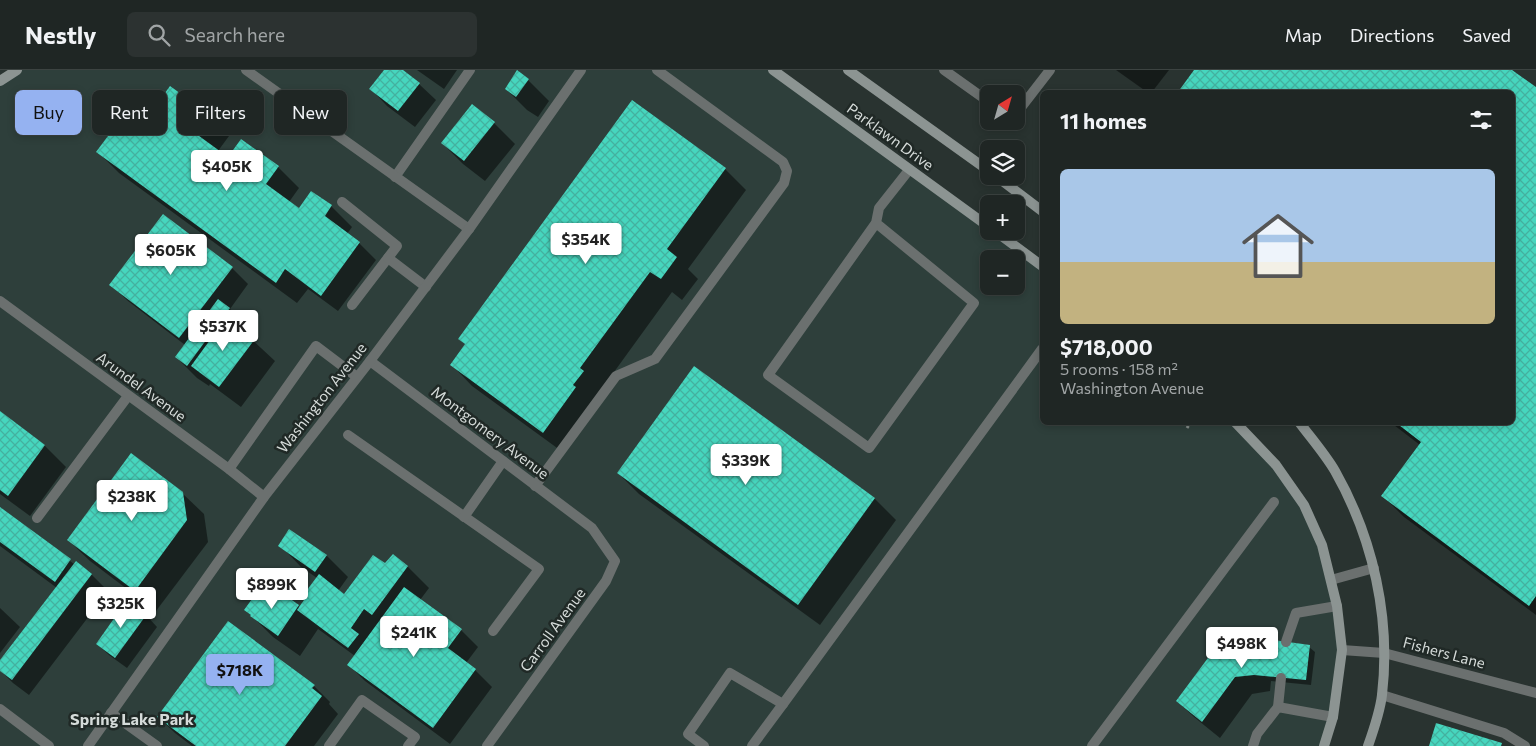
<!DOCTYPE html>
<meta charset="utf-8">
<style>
:root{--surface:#1f2624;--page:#2c3231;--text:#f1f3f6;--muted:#a1a5a6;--line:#3c4341;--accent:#95b2f1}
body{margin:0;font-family:Commissioner,sans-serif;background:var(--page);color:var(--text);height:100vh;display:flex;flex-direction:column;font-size:19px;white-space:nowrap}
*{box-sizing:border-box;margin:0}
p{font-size:16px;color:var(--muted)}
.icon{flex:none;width:28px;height:28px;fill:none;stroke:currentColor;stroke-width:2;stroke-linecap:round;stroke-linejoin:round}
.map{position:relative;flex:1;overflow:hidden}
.drawer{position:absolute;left:1040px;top:20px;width:475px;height:335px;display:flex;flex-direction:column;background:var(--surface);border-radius:8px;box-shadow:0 2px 8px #0003,0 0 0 1px var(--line)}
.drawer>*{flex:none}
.guide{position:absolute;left:15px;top:20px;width:475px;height:45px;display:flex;gap:10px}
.needle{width:32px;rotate:37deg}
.tools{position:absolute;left:980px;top:15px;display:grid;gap:10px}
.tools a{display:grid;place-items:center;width:45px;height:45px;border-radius:8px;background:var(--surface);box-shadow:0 2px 8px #0003,0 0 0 1px var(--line);font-size:25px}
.price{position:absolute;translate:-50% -42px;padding:0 11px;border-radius:5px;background:#fff;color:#222;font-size:16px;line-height:32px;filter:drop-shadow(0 1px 2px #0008)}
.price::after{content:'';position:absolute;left:50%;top:30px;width:15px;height:11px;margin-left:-8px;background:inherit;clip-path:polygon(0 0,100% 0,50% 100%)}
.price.selected{background:var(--accent);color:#111}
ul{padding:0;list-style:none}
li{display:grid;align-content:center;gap:10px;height:265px;padding:0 20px}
li span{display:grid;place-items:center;height:155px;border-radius:8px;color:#555}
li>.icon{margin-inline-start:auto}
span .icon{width:90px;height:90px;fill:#fffc;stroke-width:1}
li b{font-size:21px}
h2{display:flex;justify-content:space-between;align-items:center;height:60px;padding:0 20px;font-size:21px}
.tag{padding:0 18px;border-radius:8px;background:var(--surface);box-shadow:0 2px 8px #0003,0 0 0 1px var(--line);font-size:18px;line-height:45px}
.tag.selected{background:var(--accent);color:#111}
header{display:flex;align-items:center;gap:30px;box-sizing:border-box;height:70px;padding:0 25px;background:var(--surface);border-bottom:1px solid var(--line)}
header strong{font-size:24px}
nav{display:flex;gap:28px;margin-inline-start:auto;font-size:18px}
.search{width:350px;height:45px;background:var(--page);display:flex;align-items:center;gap:12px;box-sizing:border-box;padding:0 18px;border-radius:8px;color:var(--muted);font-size:19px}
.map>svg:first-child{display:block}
</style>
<header>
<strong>Nestly</strong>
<div class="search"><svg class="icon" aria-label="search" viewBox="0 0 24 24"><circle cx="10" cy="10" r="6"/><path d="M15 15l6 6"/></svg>Search here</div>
<nav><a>Map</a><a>Directions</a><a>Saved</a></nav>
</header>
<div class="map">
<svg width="1536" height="676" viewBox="0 0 1536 676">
<defs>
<pattern id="building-cross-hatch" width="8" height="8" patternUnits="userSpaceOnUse" patternTransform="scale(1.25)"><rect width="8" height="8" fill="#46d6be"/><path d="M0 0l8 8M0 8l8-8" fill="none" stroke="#44b19f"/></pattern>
</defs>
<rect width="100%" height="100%" fill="#293330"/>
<!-- built -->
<path fill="#2e3f3b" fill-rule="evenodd" d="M 16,0 L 773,0 L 1042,196 L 1042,352 L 1235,353 L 1276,395 L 1322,475 L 1342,580 L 1324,676 L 0,676 L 0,10 ZM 989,189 L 1016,189 L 1016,216 L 989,216 Z"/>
<!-- shadow -->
<g fill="#0007">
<polygon points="385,0 401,0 419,14 436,30 415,57 387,36 371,19"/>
<polygon points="417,0 457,0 444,19"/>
<polygon points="1116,0 1169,0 1152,22 1147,22"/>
<polygon points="1196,0 1510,0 1536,19 1536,545 1404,447 1383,426 1420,375 1390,352 1512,352 1512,22 1180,22"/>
<polygon points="528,10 549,31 538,47 527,40 506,19"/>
<polygon points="170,17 208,45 229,66 218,81 228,89 241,71 278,97 299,118 289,132 299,139 312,123 331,136 352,157 347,164 359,173 376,190 338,241 308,219 297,233 119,103 98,82 157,36"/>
<polygon points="472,36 494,53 515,74 485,111 463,94 442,73"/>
<polygon points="725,99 746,120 688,199 698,209 682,230 672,222 601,320 564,383 472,316 451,294 466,275 459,269"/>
<polygon points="232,198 248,214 230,239 251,260 247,265 275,291 241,337 210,314 209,316 197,308 176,287 185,275 128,231 111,215"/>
<polygon points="694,298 875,429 896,450 820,555 639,424 618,403"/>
<polygon points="0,343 45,376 66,397 30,446 0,424"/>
<polygon points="182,423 204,444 208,472 156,541 90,491 68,470"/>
<polygon points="0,439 74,494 76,492 92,505 108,521 29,625 13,613 0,600 0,592 57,518 0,476"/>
<polygon points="290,461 327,486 348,507 338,521 345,525 386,495 408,497 429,518 420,530 461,560 478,577 466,593 475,600 492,617 450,674 365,611 348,594 355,586 318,559 300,586 273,567 246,540 266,530 298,536 300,538 317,508 301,497 280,475"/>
<polygon points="0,538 20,557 0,583"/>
<polygon points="146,545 157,557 127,598 109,585 97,574"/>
<polygon points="1239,570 1258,574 1309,577 1315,582 1311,615 1271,611 1270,621 1252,624 1220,668 1194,647 1177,631"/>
<polygon points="314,616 330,632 329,634 338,644 314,676 192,676 175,663 158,647"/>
</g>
<!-- building -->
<g fill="url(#building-cross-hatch)">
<polygon points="384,0 403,0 420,13 398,41 369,19"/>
<polygon points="517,0 529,9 516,27 505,19"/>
<polygon points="1194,0 1512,0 1536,17 1536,526 1529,536 1381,426 1421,372 1395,352 1512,352 1512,22 1178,22"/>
<polygon points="170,16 209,44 195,63 228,87 241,69 279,96 266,114 299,138 311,121 332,135 325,146 360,172 321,226 285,199 276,213 96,82 141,22 157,34"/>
<polygon points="632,30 726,98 667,179 677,187 661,209 650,202 580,298 584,301 573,315 576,317 543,363 450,295 465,274 458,269"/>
<polygon points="472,34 495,52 464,91 441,73"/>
<polygon points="163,144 233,197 179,268 109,215"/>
<polygon points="218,229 230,238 187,296 175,287"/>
<polygon points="226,248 255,269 219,317 191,296"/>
<polygon points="694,296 875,428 798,535 617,403"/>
<polygon points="0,341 45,375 8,426 0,420"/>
<polygon points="131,383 183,422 187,450 135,521 67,470"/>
<polygon points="0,437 71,489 55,512 0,472"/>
<polygon points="289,459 327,485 315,502 278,476"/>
<polygon points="393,484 408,496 372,545 364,539 351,558 359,564 348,578 297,540 304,530 301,528 319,504 344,524 373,485 385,493"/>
<polygon points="76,491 92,504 12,610 0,601 0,590"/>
<polygon points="273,517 299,535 278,566 250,546 251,545 244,540 257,522 266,528"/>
<polygon points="404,517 462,559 448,578 476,599 433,658 347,595"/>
<polygon points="127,530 147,544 115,588 96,574"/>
<polygon points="228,551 315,615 312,618 322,626 285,676 196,676 157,647"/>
<polygon points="1228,561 1239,568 1241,565 1258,572 1258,568 1310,575 1306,610 1254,605 1235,607 1202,652 1176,631"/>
<polygon points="1436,653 1502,673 1501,676 1429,676"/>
</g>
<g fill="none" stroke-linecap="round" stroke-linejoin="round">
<!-- path -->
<polyline stroke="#858d8a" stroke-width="3" stroke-dasharray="2.5 4" stroke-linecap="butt" points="1187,358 1191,352"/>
<!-- service -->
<g stroke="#6b706f" stroke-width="10">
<polyline points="944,0 989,32"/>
<polyline points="1016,44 1050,0"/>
<polyline points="395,107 470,0"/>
<polyline points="342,132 397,176 352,235"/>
<polyline points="876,153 974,233 869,378 768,305 876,153 879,138 909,100"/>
<polyline points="388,188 426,217"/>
<polyline points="348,365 539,499 493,561"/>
<polyline points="229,399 316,276 357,307"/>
<polyline points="535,416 616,306 655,289 784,113 787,101 783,92 657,0"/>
<polyline points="464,447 503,391"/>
<polyline points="37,448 128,326"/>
<polyline points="1331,510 1374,498"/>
<polyline points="1286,572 1296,543 1337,536"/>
<polyline points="1382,625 1504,663 1525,676"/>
<polyline points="783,634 1042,279"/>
<polyline points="1278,637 1281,608"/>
<polyline points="111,643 157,676"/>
<polyline points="329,676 362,630 415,667 408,676"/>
<polyline points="704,676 688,664 730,603 783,634 752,676"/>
<polyline points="1092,676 1274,432"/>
<polyline points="1253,676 1257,664 1278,637 1333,647"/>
</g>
<!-- minor -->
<g stroke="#6b706f" stroke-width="10">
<polyline points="246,0 469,159"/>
<polyline points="0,231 229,399 264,427"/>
<polyline points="370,291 592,458 615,491 606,511 487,676"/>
<polyline points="1342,580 1384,583 1536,623"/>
<polyline points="0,639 49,676"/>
<polyline points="88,676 264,427 370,291 469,159 581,0"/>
</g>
<!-- secondary -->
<g stroke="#8c9492" stroke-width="10">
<polyline points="773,0 989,157"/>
<polyline points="848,0 989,101"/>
<polyline points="0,11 17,0"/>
<polyline points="996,106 1042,141"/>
<polyline points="995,161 1042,196"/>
<polyline points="1235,352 1276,395 1304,435 1322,475 1337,536 1342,580 1333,647 1324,676"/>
<path d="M 1299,352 C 1311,368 1325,384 1335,401 C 1373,468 1391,548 1382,625 C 1380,642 1374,659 1368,676"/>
</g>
</g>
<g text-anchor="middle" stroke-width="5" stroke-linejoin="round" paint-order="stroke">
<!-- street labels -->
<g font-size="15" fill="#d5dbd9" stroke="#202926">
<text transform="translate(890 67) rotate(36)" y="5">Parklawn Drive</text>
<text transform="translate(141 317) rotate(36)" y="5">Arundel Avenue</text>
<text transform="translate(322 328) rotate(-52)" y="5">Washington Avenue</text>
<text transform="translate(490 363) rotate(37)" y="5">Montgomery Avenue</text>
<text transform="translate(553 560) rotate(-54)" y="5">Carroll Avenue</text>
<text transform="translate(1444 583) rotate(15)" y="5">Fishers Lane</text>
</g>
<!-- neighbourhood labels -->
<g font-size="16" font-weight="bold" fill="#d5dbd9" stroke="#202926">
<text x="132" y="655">Spring Lake Park</text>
</g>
</g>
</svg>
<div class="tools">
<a><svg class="needle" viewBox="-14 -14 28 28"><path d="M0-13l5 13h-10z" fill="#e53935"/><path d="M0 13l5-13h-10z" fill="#a1a5a6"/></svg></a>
<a><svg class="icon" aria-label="layers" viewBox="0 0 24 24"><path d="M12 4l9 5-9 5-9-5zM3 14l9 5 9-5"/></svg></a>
<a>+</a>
<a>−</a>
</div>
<b class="price" style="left:227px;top:122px">$405K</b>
<b class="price" style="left:586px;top:195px">$354K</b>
<b class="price" style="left:171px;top:206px">$605K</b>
<b class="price" style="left:223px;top:282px">$537K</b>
<b class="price" style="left:746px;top:416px">$339K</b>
<b class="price" style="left:132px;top:452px">$238K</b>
<b class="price" style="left:272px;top:540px">$899K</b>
<b class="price" style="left:121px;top:559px">$325K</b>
<b class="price" style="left:414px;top:588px">$241K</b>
<b class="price" style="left:1242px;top:599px">$498K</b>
<b class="price selected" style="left:240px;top:626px">$718K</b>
<div class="guide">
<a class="tag selected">Buy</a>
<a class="tag">Rent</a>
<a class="tag">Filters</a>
<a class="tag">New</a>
</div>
<section class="drawer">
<h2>11 homes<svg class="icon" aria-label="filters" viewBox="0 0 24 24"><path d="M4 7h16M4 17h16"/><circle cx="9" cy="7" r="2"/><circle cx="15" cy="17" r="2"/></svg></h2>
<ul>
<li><span style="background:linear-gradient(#a9c7e8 60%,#c2b280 0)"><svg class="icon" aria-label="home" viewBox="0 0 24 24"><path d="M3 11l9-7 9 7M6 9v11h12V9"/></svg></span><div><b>$718,000</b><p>5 rooms · 158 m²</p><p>Washington Avenue</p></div></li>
</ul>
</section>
</div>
